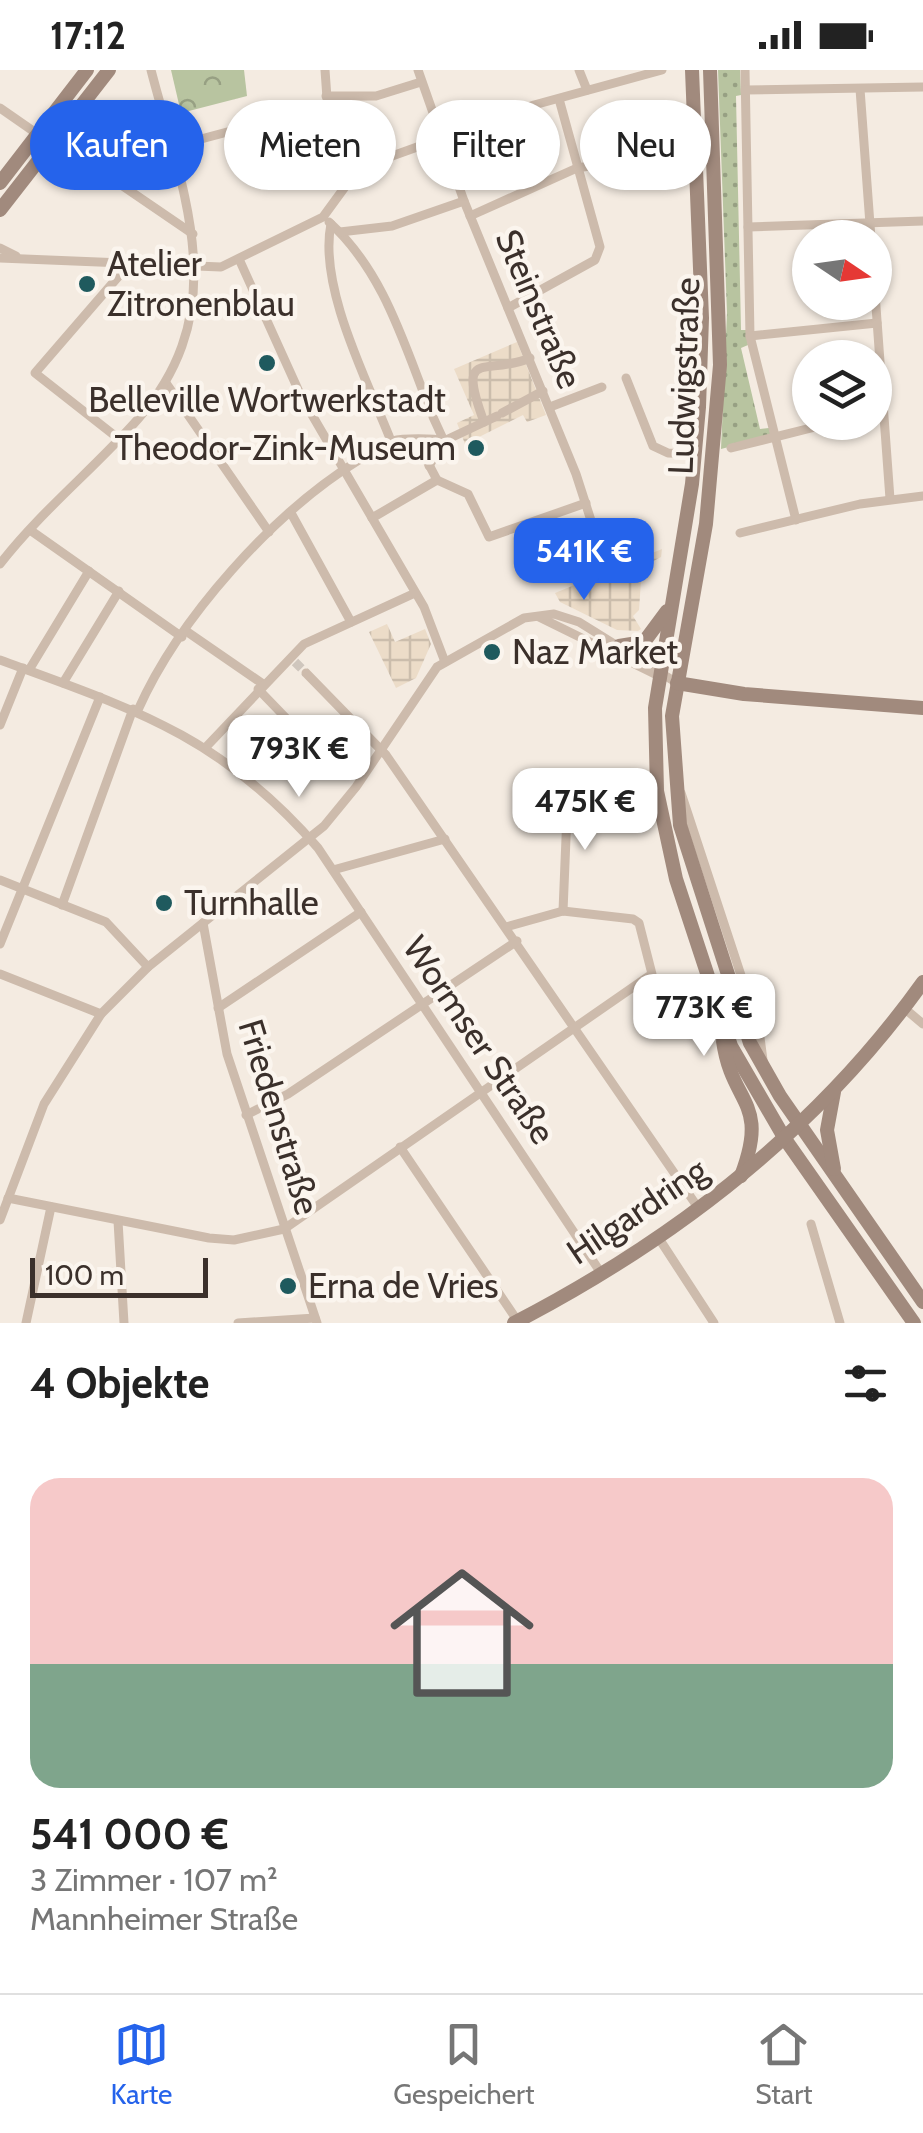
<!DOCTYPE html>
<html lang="de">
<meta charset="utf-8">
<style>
:root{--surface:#fff;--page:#f6f6f6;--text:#222;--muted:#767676;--line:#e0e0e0;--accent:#2563eb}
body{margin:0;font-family:Cabin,sans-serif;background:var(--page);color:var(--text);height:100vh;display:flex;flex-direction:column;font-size:38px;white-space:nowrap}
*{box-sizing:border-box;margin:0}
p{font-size:32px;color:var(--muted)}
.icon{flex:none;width:55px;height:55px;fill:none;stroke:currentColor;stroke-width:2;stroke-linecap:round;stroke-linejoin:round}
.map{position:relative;height:1253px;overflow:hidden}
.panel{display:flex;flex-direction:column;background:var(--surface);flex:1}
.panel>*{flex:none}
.top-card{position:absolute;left:30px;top:30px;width:865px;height:90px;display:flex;gap:20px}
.needle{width:65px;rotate:103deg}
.buttons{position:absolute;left:792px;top:150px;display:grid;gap:20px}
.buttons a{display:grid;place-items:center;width:100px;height:100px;border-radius:50%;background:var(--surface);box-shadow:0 2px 8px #0004;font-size:50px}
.scale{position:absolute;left:30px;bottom:25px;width:178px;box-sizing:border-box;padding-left:10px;border:5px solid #3b302b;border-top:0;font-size:28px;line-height:35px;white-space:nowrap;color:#3b302b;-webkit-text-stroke:8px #fbf5ee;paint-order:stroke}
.price{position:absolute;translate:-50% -85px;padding:0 22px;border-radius:20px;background:#fff;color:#222;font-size:32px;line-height:65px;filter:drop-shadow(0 2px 5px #0008)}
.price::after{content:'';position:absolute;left:50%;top:60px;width:30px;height:22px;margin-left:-15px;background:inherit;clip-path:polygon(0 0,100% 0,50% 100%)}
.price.selected{background:var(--accent);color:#fff}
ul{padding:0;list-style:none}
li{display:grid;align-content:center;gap:20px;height:530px;padding:0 30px}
li span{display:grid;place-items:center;height:310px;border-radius:30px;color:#555}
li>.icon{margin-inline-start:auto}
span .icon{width:180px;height:180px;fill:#fffc;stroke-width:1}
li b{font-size:42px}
h2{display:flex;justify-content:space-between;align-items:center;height:120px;padding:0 30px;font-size:42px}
.chip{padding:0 35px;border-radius:45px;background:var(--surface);box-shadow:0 2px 8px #0004;font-size:35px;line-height:90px}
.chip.selected{background:var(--accent);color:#fff}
.status{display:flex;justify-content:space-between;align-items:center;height:70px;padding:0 50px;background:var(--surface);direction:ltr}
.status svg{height:28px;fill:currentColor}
.dock{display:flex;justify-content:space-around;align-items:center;height:140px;border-top:2px solid var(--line);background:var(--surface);font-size:28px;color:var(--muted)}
.dock a{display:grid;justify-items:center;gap:5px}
.dock .selected{color:var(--accent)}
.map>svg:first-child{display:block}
</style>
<div class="status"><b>17:12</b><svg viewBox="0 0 49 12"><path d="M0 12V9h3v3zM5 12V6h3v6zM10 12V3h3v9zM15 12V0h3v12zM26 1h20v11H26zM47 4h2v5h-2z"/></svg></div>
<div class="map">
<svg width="923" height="1253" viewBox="0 0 923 1253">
<defs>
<pattern id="grass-dots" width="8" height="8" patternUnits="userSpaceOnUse" patternTransform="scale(2.5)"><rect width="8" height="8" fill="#b8c4a0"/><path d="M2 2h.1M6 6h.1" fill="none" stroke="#97a083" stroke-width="1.8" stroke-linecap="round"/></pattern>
<pattern id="park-crowns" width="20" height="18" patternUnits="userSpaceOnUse" patternTransform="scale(2.5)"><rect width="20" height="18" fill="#b8c4a0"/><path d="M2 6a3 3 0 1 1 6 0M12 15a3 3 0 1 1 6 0" fill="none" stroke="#97a083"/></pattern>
<pattern id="plaza-grid" width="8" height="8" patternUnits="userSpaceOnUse" patternTransform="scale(2.5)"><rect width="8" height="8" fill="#ecdcc8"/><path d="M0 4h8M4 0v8" fill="none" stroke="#cbbdac"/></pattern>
</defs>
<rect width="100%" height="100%" fill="#f4ebe1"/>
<!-- grass -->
<polygon fill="url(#grass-dots)" points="718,0 740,0 741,25 736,26 741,260 746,260 748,275 741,278 760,359 769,358 771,366 721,379 727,243"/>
<!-- park -->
<g fill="url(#park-crowns)">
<polygon points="171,0 244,0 247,26 181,43"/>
<polygon points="632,54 637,84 598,91 591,64"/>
</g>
<!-- plaza -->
<g fill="url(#plaza-grid)">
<polygon points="517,272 546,345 527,352 523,345 465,374 457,353 474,345 454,299"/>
<polygon points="662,479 661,487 642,497 639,540 633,546 641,559 638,561 617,560 560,532 555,523"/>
<polygon points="387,554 395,572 425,559 431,574 416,608 396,618 369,562"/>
</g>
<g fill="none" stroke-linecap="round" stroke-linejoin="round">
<!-- street-tunnel -->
<polyline stroke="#cfc6bd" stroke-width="9" stroke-dasharray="9 4.5" stroke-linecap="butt" points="295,592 306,603"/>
<!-- street -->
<g stroke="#cdbbac" stroke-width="9">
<polyline points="325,0 328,42 350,110"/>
<polyline points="418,0 464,131 576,404 607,500"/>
<polyline points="579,0 587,20"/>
<polyline points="745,0 750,266 796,450"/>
<polyline points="860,19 871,168"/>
<polyline points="745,20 923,17"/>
<polyline points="326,26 376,26 421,12"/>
<polyline points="0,38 36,63"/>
<polyline points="54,69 193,164"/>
<polyline points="171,77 257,54 328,42"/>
<polyline points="470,146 577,98 682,81"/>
<path d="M 329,152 C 383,201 403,271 429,337"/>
<path d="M 331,154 C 318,217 368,312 391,371"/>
<polyline points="748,157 923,151"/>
<polyline points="340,162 392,156 464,131"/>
<polyline points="0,178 16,186"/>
<polyline points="0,188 221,197 323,147 350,110 381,90 534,35 662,0"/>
<polyline points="239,189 301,326 424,537 445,592"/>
<polyline points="875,223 890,429"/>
<polyline points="508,238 595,190 600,177 559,29"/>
<polyline points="750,266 877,253"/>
<polyline points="626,308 653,376 668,383 696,384"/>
<polyline points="166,313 269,462"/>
<polyline points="550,337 602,317"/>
<polyline points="502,343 543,321"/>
<polyline points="433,347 444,371"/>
<path d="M 484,352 C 456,276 485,307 530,288"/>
<polyline points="119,369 35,303 130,193"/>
<polyline points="444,371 497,346"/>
<polyline points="417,372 437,410"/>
<polyline points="731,378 835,352"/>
<polyline points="429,396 444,371"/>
<polyline points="291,443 351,552"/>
<polyline points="372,448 437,410 468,424 489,467 586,433"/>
<polyline points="30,460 182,567"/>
<polyline points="740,463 860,434 923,426"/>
<path d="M 0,494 C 41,441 94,399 138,349 C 235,239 183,123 151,0"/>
<polyline points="539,547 663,608"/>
<polyline points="186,561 263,614"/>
<path d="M 0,590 C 134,639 221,666 318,778 L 601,1203"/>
<polyline points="29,600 89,501"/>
<polyline points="306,603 386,685 699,1139"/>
<polyline points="63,613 119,521"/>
<polyline points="258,619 311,674 347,650"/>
<path d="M 138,640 C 179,548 273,443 359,390 C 368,385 381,373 392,371 C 404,368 433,368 444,371"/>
<polyline points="0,655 23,598"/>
<polyline points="207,676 304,574 415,523"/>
<polyline points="681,723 759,960 763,990"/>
<polyline points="333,800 445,769"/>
<polyline points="0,810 106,852 148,897"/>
<polyline points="62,835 133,639"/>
<polyline points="563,841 568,720"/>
<polyline points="203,853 227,984 317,1253"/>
<polyline points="0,874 100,627"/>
<polyline points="0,904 101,944"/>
<polyline points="218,938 361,842"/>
<polyline points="904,938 923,954"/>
<polyline points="246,1045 288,1024 517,871"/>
<polyline points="400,1077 519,1253"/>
<polyline points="8,1128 209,1168 234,1170 284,1159 652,904 639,853 633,849 563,841 506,857"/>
<polyline points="0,1150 44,1034 101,944 148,897 324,756 356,717 437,597 524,548 554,544 579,552 677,613"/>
<polyline points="118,1151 124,1253"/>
<polyline points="811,1154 840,1253"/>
<polyline points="658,1167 714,1253"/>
<polyline points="26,1253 51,1137"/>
<polyline points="238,1253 315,1248"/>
</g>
<!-- secondary -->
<g stroke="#a18a7d" stroke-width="14">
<polyline points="692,0 702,248 699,337 692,414 655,638 657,721 676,809 731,976 785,1069 914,1253"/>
<polyline points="710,0 720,295 706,454 672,646 680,755 750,973 780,1026 923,1232"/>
<polyline points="0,113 87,0"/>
<polyline points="0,140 109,0"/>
<polyline points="619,576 644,572 667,541"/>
<polyline points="677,613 744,624 923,638"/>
<path d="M 723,971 C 732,1036 770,1030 741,1106"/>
<polyline points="834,1022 827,1060 834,1099"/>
<path d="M 514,1253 C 674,1170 818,1059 923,912"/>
</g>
</g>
<!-- markers -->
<g fill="#1f5a5e" stroke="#fbf5ee" stroke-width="4">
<circle cx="87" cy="214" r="10"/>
<circle cx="267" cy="293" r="10"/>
<circle cx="476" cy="378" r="10"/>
<circle cx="492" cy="582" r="10"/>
<circle cx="164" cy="833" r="10"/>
<circle cx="288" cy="1216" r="10"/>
</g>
<g text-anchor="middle" stroke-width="9" stroke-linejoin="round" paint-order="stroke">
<!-- poi labels -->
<g font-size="35" fill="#3b302b" stroke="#fbf5ee" text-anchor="start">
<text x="107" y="206">Atelier<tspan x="107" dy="40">Zitronenblau</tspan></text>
<text x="267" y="342" text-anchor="middle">Belleville Wortwerkstadt</text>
<text x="456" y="390" text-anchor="end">Theodor-Zink-Museum</text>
<text x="512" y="594">Naz Market</text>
<text x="184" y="845">Turnhalle</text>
<text x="308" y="1228">Erna de Vries</text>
</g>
<!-- street labels -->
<g font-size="35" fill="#3b302b" stroke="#fbf5ee">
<text transform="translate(539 239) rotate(67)" y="12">Steinstraße</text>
<text transform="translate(684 306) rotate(-88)" y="12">Ludwigstraße</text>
<text transform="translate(479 970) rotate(56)" y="12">Wormser Straße</text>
<text transform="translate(279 1047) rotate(73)" y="12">Friedenstraße</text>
<text transform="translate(637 1141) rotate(-34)" y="12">Hilgardring</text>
</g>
</g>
</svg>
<div class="buttons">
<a><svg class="needle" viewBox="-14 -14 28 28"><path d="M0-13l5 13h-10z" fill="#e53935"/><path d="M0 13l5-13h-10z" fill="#767676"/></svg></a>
<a><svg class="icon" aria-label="layers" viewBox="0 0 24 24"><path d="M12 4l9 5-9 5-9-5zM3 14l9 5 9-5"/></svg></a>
</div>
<div class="scale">100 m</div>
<b class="price selected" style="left:584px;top:533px">541K €</b>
<b class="price" style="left:299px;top:730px">793K €</b>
<b class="price" style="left:585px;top:783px">475K €</b>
<b class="price" style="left:704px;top:989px">773K €</b>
<div class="top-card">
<a class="chip selected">Kaufen</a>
<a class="chip">Mieten</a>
<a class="chip">Filter</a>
<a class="chip">Neu</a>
</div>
</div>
<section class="panel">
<h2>4 Objekte<svg class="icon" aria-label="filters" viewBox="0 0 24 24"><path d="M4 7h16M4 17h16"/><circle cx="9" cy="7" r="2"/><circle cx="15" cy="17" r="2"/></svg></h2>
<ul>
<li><span style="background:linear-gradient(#f6c9c9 60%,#7fa58c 0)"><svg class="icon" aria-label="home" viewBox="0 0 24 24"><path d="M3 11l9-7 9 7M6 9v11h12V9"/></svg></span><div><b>541 000 €</b><p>3 Zimmer · 107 m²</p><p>Mannheimer Straße</p></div></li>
</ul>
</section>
<nav class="dock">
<a class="selected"><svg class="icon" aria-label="map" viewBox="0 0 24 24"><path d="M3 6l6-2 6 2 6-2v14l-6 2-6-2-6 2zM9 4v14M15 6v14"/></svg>Karte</a>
<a><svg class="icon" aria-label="saved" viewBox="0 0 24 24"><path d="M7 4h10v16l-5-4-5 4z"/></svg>Gespeichert</a>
<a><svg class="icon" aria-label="home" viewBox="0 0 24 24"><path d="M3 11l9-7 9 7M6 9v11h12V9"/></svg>Start</a>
</nav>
